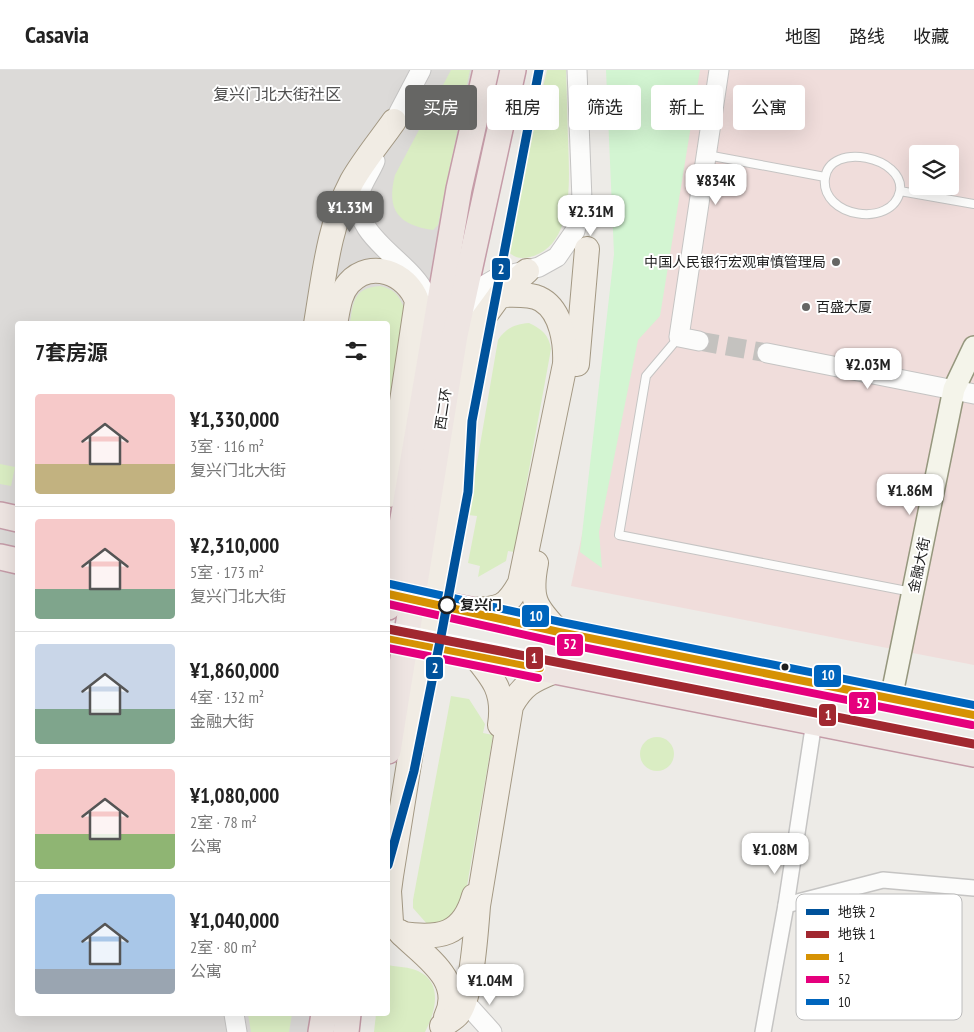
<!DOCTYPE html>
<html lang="zh">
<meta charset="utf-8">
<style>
:root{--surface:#fff;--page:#f2f2f2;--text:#222;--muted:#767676;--line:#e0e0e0;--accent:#666664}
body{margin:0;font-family:"PT Sans Narrow","Noto Sans SC",sans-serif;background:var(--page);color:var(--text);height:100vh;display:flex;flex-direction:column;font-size:19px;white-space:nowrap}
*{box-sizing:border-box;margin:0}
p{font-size:16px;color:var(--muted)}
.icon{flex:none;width:28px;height:28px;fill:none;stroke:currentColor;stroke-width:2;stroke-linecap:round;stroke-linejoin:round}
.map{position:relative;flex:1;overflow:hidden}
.details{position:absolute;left:15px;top:251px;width:375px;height:695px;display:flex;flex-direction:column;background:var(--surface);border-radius:5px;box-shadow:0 5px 20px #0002}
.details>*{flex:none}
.top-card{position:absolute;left:405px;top:15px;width:475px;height:45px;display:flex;gap:10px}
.fabs{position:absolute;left:909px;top:75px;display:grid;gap:10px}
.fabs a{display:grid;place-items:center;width:50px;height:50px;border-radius:5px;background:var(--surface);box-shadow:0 5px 20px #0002;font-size:25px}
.price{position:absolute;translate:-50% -42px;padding:0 11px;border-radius:10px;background:#fff;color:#222;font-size:16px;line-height:32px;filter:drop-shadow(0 1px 2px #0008)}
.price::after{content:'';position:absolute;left:50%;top:30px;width:15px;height:11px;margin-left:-8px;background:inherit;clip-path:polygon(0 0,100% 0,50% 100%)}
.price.on{background:var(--accent);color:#fff}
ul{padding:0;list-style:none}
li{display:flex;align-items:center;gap:15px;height:125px;padding:0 20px}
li+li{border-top:1px solid var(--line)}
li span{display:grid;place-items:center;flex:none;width:140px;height:100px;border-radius:5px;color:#555}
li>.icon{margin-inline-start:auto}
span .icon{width:60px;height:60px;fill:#fffc;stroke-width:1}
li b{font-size:21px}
h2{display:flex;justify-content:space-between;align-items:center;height:60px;padding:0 20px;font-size:21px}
.chip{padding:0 18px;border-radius:5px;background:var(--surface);box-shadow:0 5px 20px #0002;font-size:18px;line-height:45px}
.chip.on{background:var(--accent);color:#fff}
header{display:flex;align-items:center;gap:30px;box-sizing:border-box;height:70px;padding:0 25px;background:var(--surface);border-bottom:1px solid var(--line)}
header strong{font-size:24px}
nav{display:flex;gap:28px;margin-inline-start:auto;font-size:18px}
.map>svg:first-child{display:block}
</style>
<header>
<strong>Casavia</strong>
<nav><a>地图</a><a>路线</a><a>收藏</a></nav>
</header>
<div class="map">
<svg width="974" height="962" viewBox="0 0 974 962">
<rect width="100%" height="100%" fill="#edebe7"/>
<!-- residential -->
<polygon fill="#dcdad8" points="0,0 490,0 388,541 388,254 18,254 18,944 311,944 307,962 0,962"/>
<!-- commercial -->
<path fill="#f0dddb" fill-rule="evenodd" d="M 681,0 L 974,0 L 974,595 L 571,516 ZM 918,84 L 950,84 L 950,116 L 918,116 Z"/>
<!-- grass -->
<g fill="#daedc3">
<path d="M 451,0 L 470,0 L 438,155 L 433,160 C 398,155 386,140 395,105 Z"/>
<path d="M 547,0 L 566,0 C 567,23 567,46 568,69 C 569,105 576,176 530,187 C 518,190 512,187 505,177 Z"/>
<path d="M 380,216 C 394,219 399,225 404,238 L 388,351 L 388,254 L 350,254 C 353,231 354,218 380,216 Z"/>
<path d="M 529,253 C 542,259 549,265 551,279 L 514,482 L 508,481 L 506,491 L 478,507 L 480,496 L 468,493 L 477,446 L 468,445 L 498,270 C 506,258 515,254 529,253 Z"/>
<polygon points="0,394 15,397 11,416 0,414"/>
<polygon points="451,626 469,629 485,654 483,663 493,665 463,839 458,848 428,855 413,838 413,830"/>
<circle cx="657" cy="684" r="17"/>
<path d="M 388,895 C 397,897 410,897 418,901 C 444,913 435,943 425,962 L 374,962 L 376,944 L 388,944 Z"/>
<polygon points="248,944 292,944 289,962 251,962"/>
</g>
<!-- park -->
<polygon fill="#d3f5d2" points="606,0 700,0 660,246 638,270 599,462 602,498 580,482 614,184"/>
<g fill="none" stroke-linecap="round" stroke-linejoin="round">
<!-- tertiary-tunnel -->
<polyline stroke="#c4c2bf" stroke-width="19" stroke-dasharray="19 9" stroke-linecap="butt" points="699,271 767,283"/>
<!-- service casing -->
<g stroke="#c5c4c3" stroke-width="10">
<g id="service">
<polyline points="707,85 825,107"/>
<path d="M 900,121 C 892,159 820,147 825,108 C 830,71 905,87 900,121 L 974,134"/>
<polyline points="679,267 646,306 619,465 912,522"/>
</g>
</g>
<!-- minor casing -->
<g stroke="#c5c4c3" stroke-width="18">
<g id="minor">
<polyline points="786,835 883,810 974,818"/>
<polyline points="763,962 786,835 814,652"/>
</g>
</g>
<!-- tertiary casing -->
<g stroke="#c5c4c3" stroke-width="21">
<g id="tertiary">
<polyline points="388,63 421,0"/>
<path d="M 375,91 C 371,101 363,112 360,122 C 349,167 410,189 426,225"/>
<polyline points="464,245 472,229 483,216 495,209 539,197 557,187 575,161 582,130 577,0"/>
<polyline points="699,271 679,267 719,0"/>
<polyline points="767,283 974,324"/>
<polyline points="464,931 492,962"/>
<polyline points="234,944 237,962"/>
</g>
</g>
<!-- secondary casing -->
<g stroke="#96977e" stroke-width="24">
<polyline id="secondary" points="891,629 954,319 974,277"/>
</g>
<!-- primary casing -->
<g stroke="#a39883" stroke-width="26">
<g id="primary">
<polyline points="500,225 527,201"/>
<path d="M 316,254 C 324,206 329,154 352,111 C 364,90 380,71 394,51"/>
<path d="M 335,254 C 338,240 339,224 349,213 C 371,189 407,203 417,231 L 388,425"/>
<polyline points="577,294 587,179"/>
<path d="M 536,493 C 529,529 535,537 559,562"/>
<path d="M 474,585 C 494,609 505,622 500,655"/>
<path d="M 391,852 L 389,821 L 391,806 L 477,268 L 481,251 L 500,225 C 512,225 531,223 542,230 C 562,242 566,274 565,294 L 520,513 C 506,538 500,539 472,540"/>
<path d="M 400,862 C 422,885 465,909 446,947"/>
<path d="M 402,864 C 439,869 463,866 474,826"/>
<path d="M 442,956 C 447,952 454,949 458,944 C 472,927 476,860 478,836 L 511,636 C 523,614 533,610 555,601"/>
</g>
</g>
<!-- trunk casing -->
<g stroke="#c59ca8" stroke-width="28">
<g id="trunk">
<polyline points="0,445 18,449"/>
<polyline points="0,487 18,491"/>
<polyline points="388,537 459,119 486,0"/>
<polyline points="470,540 559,562 974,645"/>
<polyline points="474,585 974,684"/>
<polyline points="388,681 455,265 513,0"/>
<polyline points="321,962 324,944"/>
<polyline points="346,962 348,944"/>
</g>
</g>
<!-- service -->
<use href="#service" stroke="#fcfcfb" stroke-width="8"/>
<!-- minor -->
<use href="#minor" stroke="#fcfcfb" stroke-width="15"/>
<!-- tertiary -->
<use href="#tertiary" stroke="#fcfcfb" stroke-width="19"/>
<!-- secondary -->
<use href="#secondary" stroke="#f4f4ea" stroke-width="21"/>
<!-- primary -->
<use href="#primary" stroke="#f1ece4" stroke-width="24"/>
<!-- trunk -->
<use href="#trunk" stroke="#eee5e2" stroke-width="25"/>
<!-- trunk-bridge casing -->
<g stroke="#c59ca8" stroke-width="28" stroke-linecap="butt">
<g id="trunk-bridge">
<polyline points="388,524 470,540"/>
<polyline points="388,568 474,585"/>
</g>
</g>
<!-- trunk-bridge -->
<use href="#trunk-bridge" stroke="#eee5e2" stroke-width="25"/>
<!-- bus-1 casing -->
<g stroke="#fff" stroke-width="11">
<g id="bus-1">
<polyline points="388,524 559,562 974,645"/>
<polyline points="388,568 540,598"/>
</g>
</g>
<!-- bus-2 casing -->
<g stroke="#fff" stroke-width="11">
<g id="bus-2">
<polyline points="388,534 557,572 972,655"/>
<polyline points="388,578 538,608"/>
</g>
</g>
<!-- bus-3 casing -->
<g stroke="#fff" stroke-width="11">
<g id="bus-3">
<polyline points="390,514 561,552 974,635"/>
<polyline points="390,558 542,588"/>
</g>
</g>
<!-- bus-1 -->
<use href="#bus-1" stroke="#d69204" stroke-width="8"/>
<!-- bus-2 -->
<use href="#bus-2" stroke="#e5007d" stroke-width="8"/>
<!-- bus-3 -->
<use href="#bus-3" stroke="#0065bd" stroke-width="8"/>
<!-- metro-1 casing -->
<g stroke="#fff" stroke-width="12">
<polyline id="metro-1" points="388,795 414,701 442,561 468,422 472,351 539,0"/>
</g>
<!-- metro-2 casing -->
<g stroke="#fff" stroke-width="12">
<polyline id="metro-2" points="388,559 974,674"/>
</g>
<!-- metro-1 -->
<use href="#metro-1" stroke="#00529b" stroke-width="9"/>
<!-- metro-2 -->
<use href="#metro-2" stroke="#a12830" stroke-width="9"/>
</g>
<!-- markers -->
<g fill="#666664" stroke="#fff" stroke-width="2">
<circle cx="836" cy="192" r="5"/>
<circle cx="806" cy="237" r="5"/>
</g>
<circle fill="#fff" stroke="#1e1e1e" stroke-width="2.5" cx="447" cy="535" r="8"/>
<circle fill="#1e1e1e" stroke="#fff" stroke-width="2" cx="785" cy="597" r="4.5"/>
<g text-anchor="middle" stroke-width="4" stroke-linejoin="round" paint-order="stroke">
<!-- poi labels -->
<g font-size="14" fill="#1e1e1e" stroke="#fff" text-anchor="end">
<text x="826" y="197">中国人民银行宏观审慎管理局</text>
<text x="816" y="242" text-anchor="start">百盛大厦</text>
</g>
<!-- street labels -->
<g font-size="14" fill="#1e1e1e" stroke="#fff">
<text transform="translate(443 339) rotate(-81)" y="5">西二环</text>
<text transform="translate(919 495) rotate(-78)" y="5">金融大街</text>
</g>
<!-- stop labels -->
<g font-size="14" font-weight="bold" fill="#1e1e1e" stroke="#fff" text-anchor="start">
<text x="460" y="540">复兴门</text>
</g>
<!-- quarter labels -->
<g font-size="16" fill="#515151" stroke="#fff">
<text x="277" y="30">复兴门北大街社区</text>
</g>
</g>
<!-- legend -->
<rect x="796" y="824" width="166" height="126" rx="8" fill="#fff" stroke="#bcbcbc" stroke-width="1"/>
<rect x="806" y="839" width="23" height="6" fill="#00529b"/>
<rect x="806" y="861" width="23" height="7" fill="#a12830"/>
<rect x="806" y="884" width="23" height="6" fill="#d69204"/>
<rect x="806" y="906" width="23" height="7" fill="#e5007d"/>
<rect x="806" y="929" width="23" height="6" fill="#0065bd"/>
<g font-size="14" fill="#1e1e1e">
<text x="838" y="847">地铁 2</text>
<text x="838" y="869">地铁 1</text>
<text x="838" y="892">1</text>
<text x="838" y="914">52</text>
<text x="838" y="937">10</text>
</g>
<g stroke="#fff" stroke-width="2">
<rect x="491" y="187" width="20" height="24" rx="5" fill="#00529b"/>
<rect x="521" y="534" width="29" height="24" rx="5" fill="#0065bd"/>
<rect x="556" y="563" width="28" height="24" rx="5" fill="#e5007d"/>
<rect x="525" y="576" width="19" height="24" rx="5" fill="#a12830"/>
<rect x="425" y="586" width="19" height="24" rx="5" fill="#00529b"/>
<rect x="813" y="594" width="29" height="24" rx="5" fill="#0065bd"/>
<rect x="848" y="621" width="29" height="24" rx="5" fill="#e5007d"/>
<rect x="818" y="633" width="19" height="24" rx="5" fill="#a12830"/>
</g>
<g font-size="14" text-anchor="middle" font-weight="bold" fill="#fff">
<text x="501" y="204">2</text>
<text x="536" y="551">10</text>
<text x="570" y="579">52</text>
<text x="534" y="593">1</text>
<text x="435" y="603">2</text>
<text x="828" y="610">10</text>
<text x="863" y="638">52</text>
<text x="828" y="650">1</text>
</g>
</svg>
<div class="fabs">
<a><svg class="icon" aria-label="layers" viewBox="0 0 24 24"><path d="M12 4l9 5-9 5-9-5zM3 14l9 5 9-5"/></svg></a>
</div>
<b class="price" style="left:716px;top:136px">¥834K</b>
<b class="price on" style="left:350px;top:163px">¥1.33M</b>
<b class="price" style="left:591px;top:167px">¥2.31M</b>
<b class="price" style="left:868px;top:320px">¥2.03M</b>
<b class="price" style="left:910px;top:446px">¥1.86M</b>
<b class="price" style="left:775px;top:805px">¥1.08M</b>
<b class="price" style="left:490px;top:936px">¥1.04M</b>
<div class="top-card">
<a class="chip on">买房</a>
<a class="chip">租房</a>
<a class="chip">筛选</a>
<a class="chip">新上</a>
<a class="chip">公寓</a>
</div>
<section class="details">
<h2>7套房源<svg class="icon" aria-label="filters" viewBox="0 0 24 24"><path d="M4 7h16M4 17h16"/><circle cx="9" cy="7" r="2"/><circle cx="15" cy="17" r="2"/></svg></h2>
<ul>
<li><span style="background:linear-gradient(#f6c9c9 70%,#c2b280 0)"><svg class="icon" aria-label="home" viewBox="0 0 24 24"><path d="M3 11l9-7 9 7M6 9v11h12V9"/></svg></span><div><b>¥1,330,000</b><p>3室 · 116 m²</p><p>复兴门北大街</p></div></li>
<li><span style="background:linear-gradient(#f6c9c9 70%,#7fa58c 0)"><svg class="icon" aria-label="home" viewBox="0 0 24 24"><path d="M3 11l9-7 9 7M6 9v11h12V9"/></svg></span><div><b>¥2,310,000</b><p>5室 · 173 m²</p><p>复兴门北大街</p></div></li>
<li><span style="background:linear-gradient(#c9d6e8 65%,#7fa58c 0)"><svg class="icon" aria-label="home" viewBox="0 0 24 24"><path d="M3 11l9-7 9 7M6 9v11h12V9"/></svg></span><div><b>¥1,860,000</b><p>4室 · 132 m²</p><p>金融大街</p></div></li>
<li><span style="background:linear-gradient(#f6c9c9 65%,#8fb573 0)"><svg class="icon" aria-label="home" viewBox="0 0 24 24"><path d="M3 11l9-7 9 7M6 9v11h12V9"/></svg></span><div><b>¥1,080,000</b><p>2室 · 78 m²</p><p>公寓</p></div></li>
<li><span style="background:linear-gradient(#a9c7e8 75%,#9aa5b1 0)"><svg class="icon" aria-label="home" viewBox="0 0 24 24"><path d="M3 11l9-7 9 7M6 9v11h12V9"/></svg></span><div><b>¥1,040,000</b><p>2室 · 80 m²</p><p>公寓</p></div></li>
</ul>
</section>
</div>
